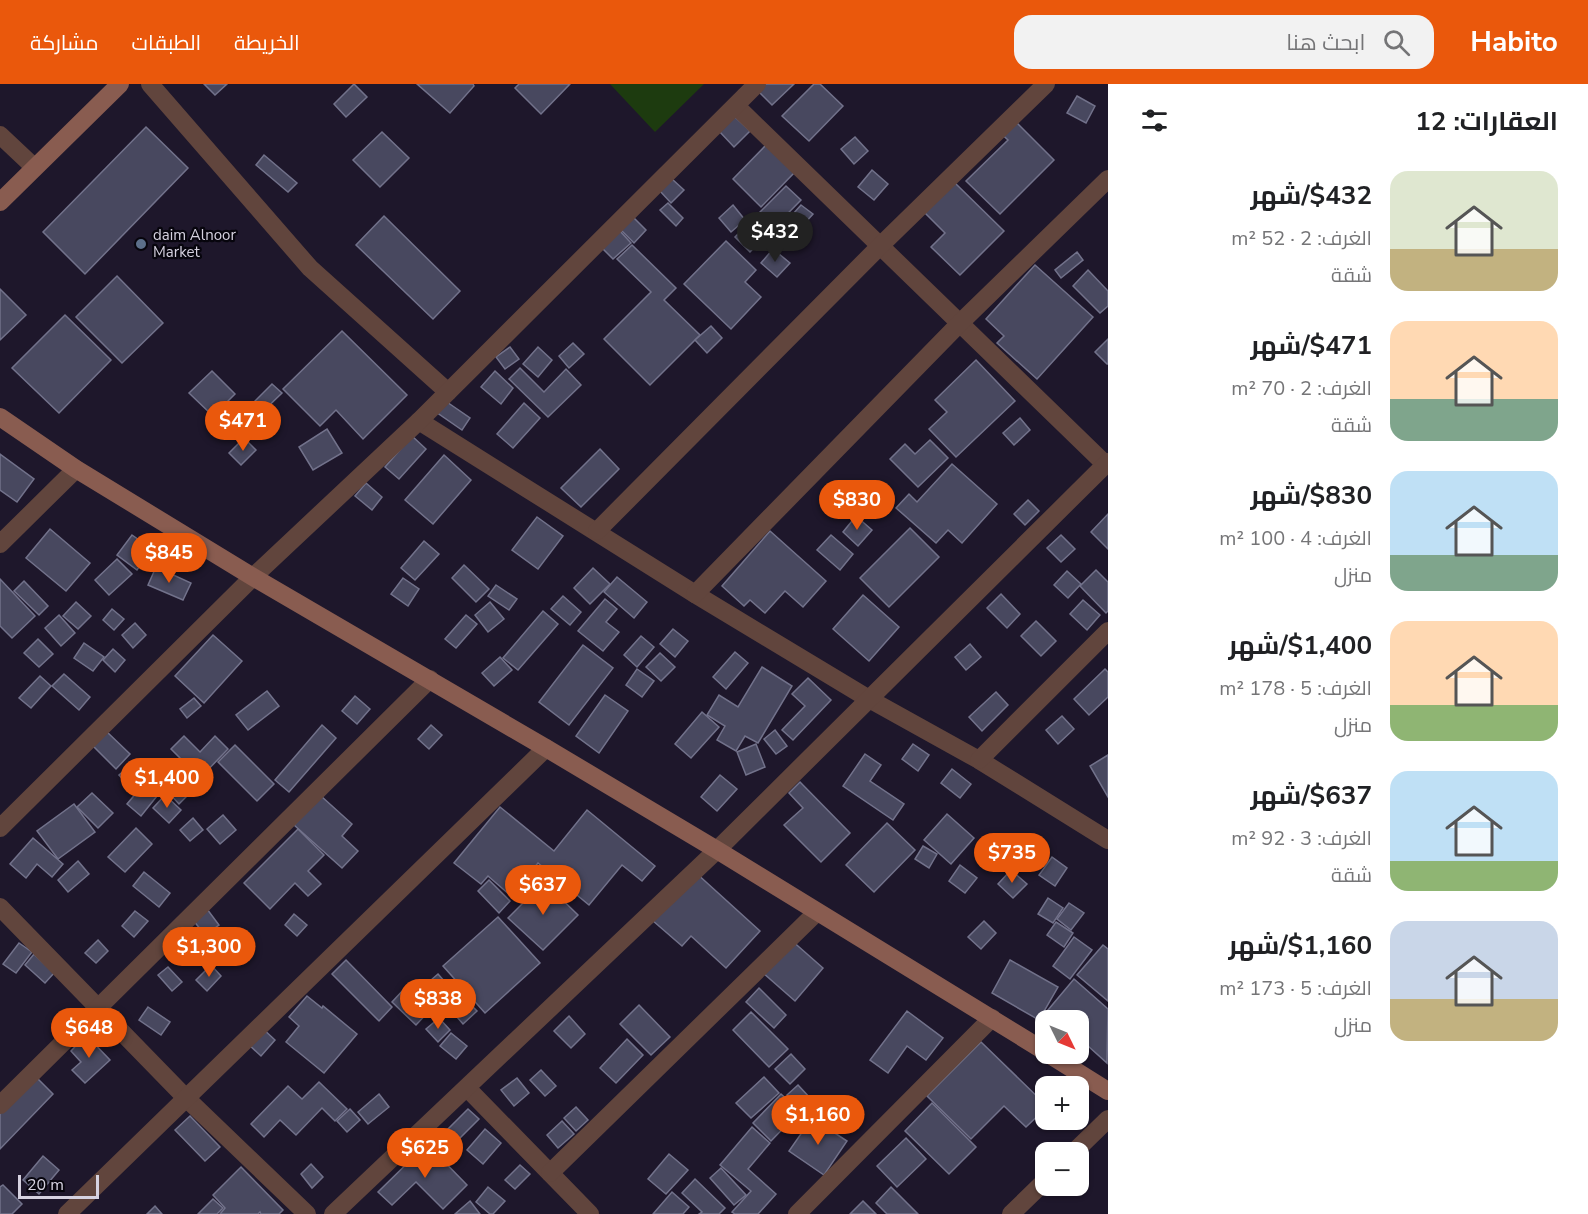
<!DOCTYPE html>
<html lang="ar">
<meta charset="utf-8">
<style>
:root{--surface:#fff;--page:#f2f2f2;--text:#202124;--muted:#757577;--accent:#ea580c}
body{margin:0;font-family:"Nunito Sans",Cairo,sans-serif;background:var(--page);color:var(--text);direction:rtl;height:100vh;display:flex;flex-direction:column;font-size:22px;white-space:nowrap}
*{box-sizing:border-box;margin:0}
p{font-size:20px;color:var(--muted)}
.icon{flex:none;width:33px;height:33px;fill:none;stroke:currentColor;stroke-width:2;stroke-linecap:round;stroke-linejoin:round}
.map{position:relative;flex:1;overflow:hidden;direction:ltr}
.panel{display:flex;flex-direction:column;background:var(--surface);width:480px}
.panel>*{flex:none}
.needle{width:39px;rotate:133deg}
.controls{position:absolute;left:1035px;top:926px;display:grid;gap:12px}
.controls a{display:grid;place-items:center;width:54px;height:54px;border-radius:12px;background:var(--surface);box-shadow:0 2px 4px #0004;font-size:30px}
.scale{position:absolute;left:18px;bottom:15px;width:81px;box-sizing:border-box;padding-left:6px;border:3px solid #d6d2e0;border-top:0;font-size:16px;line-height:21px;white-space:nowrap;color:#d6d2e0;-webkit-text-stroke:4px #07050d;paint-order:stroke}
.price{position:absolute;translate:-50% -51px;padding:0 14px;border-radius:21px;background:var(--accent);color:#fff;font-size:20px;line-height:39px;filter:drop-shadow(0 2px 3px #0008)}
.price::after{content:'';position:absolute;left:50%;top:36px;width:18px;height:14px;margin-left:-9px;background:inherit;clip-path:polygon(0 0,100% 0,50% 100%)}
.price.current{background:#222;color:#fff}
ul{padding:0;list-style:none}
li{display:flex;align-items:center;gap:18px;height:150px;padding:0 30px}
li span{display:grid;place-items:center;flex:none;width:168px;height:120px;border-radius:18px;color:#555}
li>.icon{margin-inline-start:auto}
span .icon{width:72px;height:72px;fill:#fffc;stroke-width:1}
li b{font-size:26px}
h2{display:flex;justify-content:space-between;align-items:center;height:72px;padding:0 30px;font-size:26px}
header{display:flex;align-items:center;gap:36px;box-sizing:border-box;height:84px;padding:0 30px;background:var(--accent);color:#fff}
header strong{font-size:28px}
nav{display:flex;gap:33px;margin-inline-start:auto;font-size:21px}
.search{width:420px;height:54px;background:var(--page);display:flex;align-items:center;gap:15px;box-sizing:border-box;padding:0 21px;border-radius:18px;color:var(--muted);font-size:22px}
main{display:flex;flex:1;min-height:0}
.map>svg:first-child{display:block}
</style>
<header>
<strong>Habito</strong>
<div class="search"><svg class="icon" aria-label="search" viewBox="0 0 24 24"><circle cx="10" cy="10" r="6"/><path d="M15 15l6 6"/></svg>ابحث هنا</div>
<nav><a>الخريطة</a><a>الطبقات</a><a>مشاركة</a></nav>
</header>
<main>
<section class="panel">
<h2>العقارات: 12<svg class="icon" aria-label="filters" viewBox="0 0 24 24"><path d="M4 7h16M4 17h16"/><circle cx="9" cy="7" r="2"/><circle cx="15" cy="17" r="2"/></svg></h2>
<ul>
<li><span style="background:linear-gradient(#dfe7d0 65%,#c2b280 0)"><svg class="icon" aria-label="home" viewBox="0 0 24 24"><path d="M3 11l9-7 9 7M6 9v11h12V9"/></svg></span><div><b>$432/شهر</b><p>الغرف: 2 · 52 m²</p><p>شقة</p></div></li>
<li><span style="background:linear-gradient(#ffd9b3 65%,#7fa58c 0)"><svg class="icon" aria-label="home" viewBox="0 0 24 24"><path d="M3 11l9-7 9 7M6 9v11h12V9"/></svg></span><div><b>$471/شهر</b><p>الغرف: 2 · 70 m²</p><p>شقة</p></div></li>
<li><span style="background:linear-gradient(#bfe0f5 70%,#7fa58c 0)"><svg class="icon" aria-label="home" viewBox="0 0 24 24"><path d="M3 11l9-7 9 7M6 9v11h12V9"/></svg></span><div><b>$830/شهر</b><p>الغرف: 4 · 100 m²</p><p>منزل</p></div></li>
<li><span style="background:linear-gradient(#ffd9b3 70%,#8fb573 0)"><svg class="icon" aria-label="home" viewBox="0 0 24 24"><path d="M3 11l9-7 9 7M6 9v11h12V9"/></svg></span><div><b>$1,400/شهر</b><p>الغرف: 5 · 178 m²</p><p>منزل</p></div></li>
<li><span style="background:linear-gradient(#bfe0f5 75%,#8fb573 0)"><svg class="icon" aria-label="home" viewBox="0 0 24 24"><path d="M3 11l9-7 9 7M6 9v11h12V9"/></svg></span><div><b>$637/شهر</b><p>الغرف: 3 · 92 m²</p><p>شقة</p></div></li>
<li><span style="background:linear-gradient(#c9d6e8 65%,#c2b280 0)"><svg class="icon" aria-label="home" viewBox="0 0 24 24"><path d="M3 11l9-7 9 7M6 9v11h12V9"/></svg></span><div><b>$1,160/شهر</b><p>الغرف: 5 · 173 m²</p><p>منزل</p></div></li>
</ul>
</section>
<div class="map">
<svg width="1108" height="1130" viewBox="0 0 1108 1130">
<rect width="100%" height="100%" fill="#1e172b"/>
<!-- green -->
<polygon fill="#1d3b0f" points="610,0 704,0 655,48"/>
<!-- building -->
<g fill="#48485f" stroke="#72728b" stroke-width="1.5">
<polygon points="204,0 227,0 215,11"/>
<polygon points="354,0 367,13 346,33 334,20"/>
<polygon points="417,0 473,0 474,2 450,29"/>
<polygon points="519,0 570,0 541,30 515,4"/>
<polygon points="761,0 794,0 772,21 756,5"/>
<polygon points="814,0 820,0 843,22 809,57 782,32"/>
<polygon points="1077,12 1095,22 1086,39 1067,29"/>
<polygon points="734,32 750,47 734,63 719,47"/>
<polygon points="1010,32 1054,76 1000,130 966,97 1008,56 996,45"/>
<polygon points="146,43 188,84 85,190 43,148"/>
<polygon points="382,48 409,74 380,103 353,76"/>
<polygon points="855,53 868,67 854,80 841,65"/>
<polygon points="766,61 794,89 761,123 733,95"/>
<polygon points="264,71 297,99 288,108 256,81"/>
<polygon points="872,86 888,100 874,116 858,103"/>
<polygon points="672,95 684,106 671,119 660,107"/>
<polygon points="955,99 1004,147 960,191 931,163 945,149 925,129"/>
<polygon points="786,102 801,116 750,168 735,153"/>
<polygon points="668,119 683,134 676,142 660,126"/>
<polygon points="733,121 745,136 731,148 719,134"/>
<polygon points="801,121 813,130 795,150 784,140"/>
<polygon points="384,132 460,207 433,235 356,161"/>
<polygon points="633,133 646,146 634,159 621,146"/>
<polygon points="619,146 631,159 613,175 602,164"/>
<polygon points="726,157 756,186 745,198 761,213 731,245 684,200"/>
<polygon points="632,161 676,204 664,216 700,251 650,301 604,255 651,208 617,175"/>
<polygon points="773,165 790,179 777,193 761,179"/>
<polygon points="1077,168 1083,176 1061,194 1055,186"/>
<polygon points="1035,181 1093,233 1037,295 997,259 1004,252 986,235"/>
<polygon points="1088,186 1108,207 1108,222 1100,229 1073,202"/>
<polygon points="117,192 163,239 122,279 76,233"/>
<polygon points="0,205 26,231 0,256"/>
<polygon points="65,231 111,276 59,329 12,284"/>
<polygon points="711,242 722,254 707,269 695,256"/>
<polygon points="342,247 407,311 363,355 336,326 320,342 283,305"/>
<polygon points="1108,255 1108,280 1107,280 1095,268"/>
<polygon points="573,259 584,270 569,284 559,272"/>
<polygon points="510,263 519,275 505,285 496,273"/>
<polygon points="538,263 552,276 538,293 523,280"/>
<polygon points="976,276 1015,317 956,373 929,345 947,328 935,316"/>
<polygon points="520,284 544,308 566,285 581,301 548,333 509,295"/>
<polygon points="212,287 235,310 213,332 189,309"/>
<polygon points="495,287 513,304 501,320 481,303"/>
<polygon points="272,300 282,309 253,337 244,328"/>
<polygon points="444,316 470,334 462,346 436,328"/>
<polygon points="524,319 540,334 513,364 497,350"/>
<polygon points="1020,334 1030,346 1014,361 1003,349"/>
<polygon points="327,345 342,369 313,386 299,363"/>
<polygon points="412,352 426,365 399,395 385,383"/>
<polygon points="244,354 256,366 241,381 229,369"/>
<polygon points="930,356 948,374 918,403 890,375 905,360 915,370"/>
<polygon points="600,365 619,385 581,423 561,404"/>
<polygon points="0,370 34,395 17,418 0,406"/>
<polygon points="444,371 471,396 433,440 405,416"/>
<polygon points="952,380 997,420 962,459 948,446 936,459 896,424 909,410 917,418"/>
<polygon points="366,399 382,413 372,426 355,412"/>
<polygon points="1028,416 1039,427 1025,441 1014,430"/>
<polygon points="1108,430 1108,465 1091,448"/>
<polygon points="856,432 872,446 858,462 843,448"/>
<polygon points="537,433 563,452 538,485 512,466"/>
<polygon points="910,444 939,473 889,523 860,494"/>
<polygon points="50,445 90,479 66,507 26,474"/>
<polygon points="770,447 826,497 803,523 785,507 765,529 750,516 744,522 722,502"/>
<polygon points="132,451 152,465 137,486 117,471"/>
<polygon points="831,451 853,470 840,486 817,466"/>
<polygon points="1061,451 1075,465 1061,478 1047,464"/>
<polygon points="424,457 439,470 415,496 401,484"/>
<polygon points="117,475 132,490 109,511 95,496"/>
<polygon points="464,481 489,505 476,518 452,494"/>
<polygon points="156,483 191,499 183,516 148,501"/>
<polygon points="593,484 610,500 590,520 574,504"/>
<polygon points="1096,486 1108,498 1108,527 1106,529 1080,502"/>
<polygon points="1067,487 1081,500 1068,514 1054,501"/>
<polygon points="617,493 647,518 634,534 604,508"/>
<polygon points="403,494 419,505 408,522 391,510"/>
<polygon points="0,495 35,532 12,554 0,542"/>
<polygon points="24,497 48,522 39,531 14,507"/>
<polygon points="496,501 517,515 509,526 488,512"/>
<polygon points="1001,510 1020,530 1007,544 987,524"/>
<polygon points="863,511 899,543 869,577 833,545"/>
<polygon points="563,512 581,528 570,541 551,525"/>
<polygon points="605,515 617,525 606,538 619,548 603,567 578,547"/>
<polygon points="1083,516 1100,531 1087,546 1070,530"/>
<polygon points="76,518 91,532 78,545 63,532"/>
<polygon points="490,518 504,535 488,548 475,531"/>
<polygon points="112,525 124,535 114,546 103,536"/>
<polygon points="543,527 558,540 518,586 503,574"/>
<polygon points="59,531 75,549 61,562 45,544"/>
<polygon points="466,531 477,540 456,564 445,555"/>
<polygon points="1036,537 1056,557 1041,572 1021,552"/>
<polygon points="135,539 146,551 133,564 122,551"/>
<polygon points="673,545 688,557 675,573 660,560"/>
<polygon points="213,551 242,577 204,619 175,592"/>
<polygon points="641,552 654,563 637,583 624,571"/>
<polygon points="38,555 53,570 39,583 24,569"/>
<polygon points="84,559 104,573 93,587 74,574"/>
<polygon points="970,560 981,573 966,586 955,573"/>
<polygon points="583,561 613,584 569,641 539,618"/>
<polygon points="113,565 125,576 115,588 103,576"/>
<polygon points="735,568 748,579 726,605 713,593"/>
<polygon points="660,569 675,583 661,597 646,583"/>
<polygon points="500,573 512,586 494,602 482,589"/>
<polygon points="762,583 792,602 758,659 745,652 736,667 717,656 725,642 707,631 719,611 738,623"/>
<polygon points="637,585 654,597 642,613 626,601"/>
<polygon points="1105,585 1108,588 1108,613 1089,631 1074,615"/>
<polygon points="64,590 90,613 79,626 52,602"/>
<polygon points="40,592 51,602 31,624 19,614"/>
<polygon points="808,594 831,616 793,656 782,646 805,622 792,610"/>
<polygon points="267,607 279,622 248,646 236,631"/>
<polygon points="996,608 1008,621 982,647 969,633"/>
<polygon points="605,611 628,627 599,669 576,652"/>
<polygon points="355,612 370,625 357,640 342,627"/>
<polygon points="194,614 201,622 187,634 180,625"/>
<polygon points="702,628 719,643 691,674 675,660"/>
<polygon points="1062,632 1074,645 1058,660 1046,646"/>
<polygon points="322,641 336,654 289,708 275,696"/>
<polygon points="431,641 442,651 429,665 418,655"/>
<polygon points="775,646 787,662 776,670 764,655"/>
<polygon points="106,647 130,670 116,685 92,661"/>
<polygon points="184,652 200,668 215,652 228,665 200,694 171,665"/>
<polygon points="756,660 765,683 746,691 737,668"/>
<polygon points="913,660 929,671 918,687 902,675"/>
<polygon points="235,661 274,700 257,717 218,678"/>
<polygon points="865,670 881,681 870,697 904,720 893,736 843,702"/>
<polygon points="1108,671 1108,713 1090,682"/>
<polygon points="166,678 180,690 166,706 152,693"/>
<polygon points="128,683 142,697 133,706 119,691"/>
<polygon points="952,685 971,700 960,714 941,699"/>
<polygon points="186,687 199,700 179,720 167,707"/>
<polygon points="720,691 737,705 717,727 701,713"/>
<polygon points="148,695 161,707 141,732 127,720"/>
<polygon points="800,698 850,749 821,778 784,741 803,724 789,709"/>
<polygon points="92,709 113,729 98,744 77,723"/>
<polygon points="165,711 181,726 169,739 153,724"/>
<polygon points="321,712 352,740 342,752 358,767 342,784 294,741"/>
<polygon points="74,720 95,748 58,775 37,747"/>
<polygon points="500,723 554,767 587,726 655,782 642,797 622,781 589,821 538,779 511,812 488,792 481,800 454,779"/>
<polygon points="947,730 974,754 951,780 924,756"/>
<polygon points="223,731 236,746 220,760 207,745"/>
<polygon points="193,734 203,746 190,757 180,746"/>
<polygon points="887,739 915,766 874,808 846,781"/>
<polygon points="136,744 152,760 125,788 108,773"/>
<polygon points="298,745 324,771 308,787 321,800 308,812 295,799 270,825 244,799"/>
<polygon points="33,754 63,780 52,793 37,780 26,794 10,780"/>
<polygon points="923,762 937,770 929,784 915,775"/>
<polygon points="1052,773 1067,784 1055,802 1039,791"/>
<polygon points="78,777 89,790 68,808 58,796"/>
<polygon points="960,781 977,794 965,809 949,797"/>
<polygon points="1011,786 1027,800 1013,814 998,800"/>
<polygon points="144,788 170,809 159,823 133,802"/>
<polygon points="695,788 760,847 726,884 691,852 682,862 652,836"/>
<polygon points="489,796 510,817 499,829 478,807"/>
<polygon points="544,798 578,831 543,866 508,834"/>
<polygon points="1048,814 1063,824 1053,839 1038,830"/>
<polygon points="1069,819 1084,829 1071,846 1057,835"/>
<polygon points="207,825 219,841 205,851 193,836"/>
<polygon points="135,827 148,837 134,853 122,842"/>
<polygon points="294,830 307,841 297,852 285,841"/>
<polygon points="498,833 540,879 485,929 443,882"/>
<polygon points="984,837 996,849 981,865 968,853"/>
<polygon points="1056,838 1073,849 1064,863 1047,851"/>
<polygon points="225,849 236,864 220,875 210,861"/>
<polygon points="1074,853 1092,866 1070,895 1053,882"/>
<polygon points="790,855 823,884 795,917 762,888"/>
<polygon points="98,856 108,867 96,879 85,869"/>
<polygon points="19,859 32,868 16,889 3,880"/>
<polygon points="1103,861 1108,865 1108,917 1077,891"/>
<polygon points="34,870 54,889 45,899 25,881"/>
<polygon points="346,876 392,923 379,937 332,890"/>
<polygon points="1010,876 1058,903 1039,936 992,909"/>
<polygon points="211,881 221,892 207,907 196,896"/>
<polygon points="168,883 182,898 172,907 158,891"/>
<polygon points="438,890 452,906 438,918 423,903"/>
<polygon points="1074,895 1108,925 1107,979 1078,953 1078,936 1059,936 1048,926"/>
<polygon points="406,903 430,926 416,941 392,918"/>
<polygon points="759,904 786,931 774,944 746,918"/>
<polygon points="307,912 322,924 323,922 357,950 324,989 286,958 299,942 289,933"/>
<polygon points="464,914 477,927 463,940 451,926"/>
<polygon points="639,921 670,953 651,971 620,940"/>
<polygon points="148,923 170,938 161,951 139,936"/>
<polygon points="907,927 943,954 926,976 907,962 888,989 870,976"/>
<polygon points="751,928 788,965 769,983 733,946"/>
<polygon points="569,932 585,950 571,964 554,947"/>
<polygon points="439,934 450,946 438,958 426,945"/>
<polygon points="261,943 275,956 261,972 247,959"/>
<polygon points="451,949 467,962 456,975 440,962"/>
<polygon points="86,951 110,976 85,999 72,986 81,978 71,967"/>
<polygon points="627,955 643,971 616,999 600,984"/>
<polygon points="981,958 1046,1021 1046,1024 1026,1043 1004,1022 971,1055 927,1012"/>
<polygon points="791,970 805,985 790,1000 775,985"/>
<polygon points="541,986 556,1002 545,1012 530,996"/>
<polygon points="35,992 53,1010 0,1065 0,1028"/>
<polygon points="764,993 779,1009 751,1034 736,1019"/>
<polygon points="517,994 529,1009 514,1022 501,1006"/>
<polygon points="319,998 347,1025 335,1037 322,1024 296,1051 280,1036 264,1053 251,1040 288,1002 302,1015"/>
<polygon points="798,1001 811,1015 800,1026 787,1011"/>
<polygon points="379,1010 389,1023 368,1040 358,1028"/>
<polygon points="781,1010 800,1027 771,1057 753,1039"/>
<polygon points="932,1019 976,1063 949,1090 905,1047"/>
<polygon points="576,1023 588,1036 576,1047 564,1034"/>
<polygon points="350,1025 360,1036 347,1048 337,1037"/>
<polygon points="468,1025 479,1035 456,1058 445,1048"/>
<polygon points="190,1032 220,1063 205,1077 175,1046"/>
<polygon points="812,1034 847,1057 824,1091 789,1067"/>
<polygon points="562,1037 574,1050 558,1064 547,1051"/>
<polygon points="752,1043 770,1059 748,1085 776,1110 758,1130 735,1130 732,1128 751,1107 720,1081"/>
<polygon points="485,1045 501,1059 483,1080 467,1066"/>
<polygon points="906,1054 926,1075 897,1103 877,1082"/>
<polygon points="427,1060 467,1101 443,1125 416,1098 392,1121 378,1108"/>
<polygon points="669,1070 688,1086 666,1110 648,1095"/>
<polygon points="43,1072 59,1086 39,1110 23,1096"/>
<polygon points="311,1080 323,1093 312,1104 301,1090"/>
<polygon points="520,1081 530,1090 515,1105 505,1096"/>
<polygon points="241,1083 283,1126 279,1130 261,1130 260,1128 258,1130 220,1130 225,1124 213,1111"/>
<polygon points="721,1084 746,1111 734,1121 710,1094"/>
<polygon points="695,1095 725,1124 719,1130 699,1130 702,1128 682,1109"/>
<polygon points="3,1101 22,1120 12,1130 0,1130 0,1103"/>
<polygon points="488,1103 505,1117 493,1130 490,1130 476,1118"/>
<polygon points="891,1103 918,1130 887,1130 876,1119"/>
<polygon points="672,1108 689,1123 683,1130 653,1130"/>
<polygon points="213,1115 223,1124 217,1130 198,1130"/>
<polygon points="470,1117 480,1130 455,1130"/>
<polygon points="863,1117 876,1130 850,1130"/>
<polygon points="155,1122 162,1130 147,1130"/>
</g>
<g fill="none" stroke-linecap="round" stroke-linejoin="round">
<!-- street -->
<g stroke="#61453d" stroke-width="18">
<polyline points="150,0 310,184 448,308"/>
<polyline points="736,22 1105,380"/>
<polyline points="0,51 34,83"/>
<polyline points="419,337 695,510 869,615 979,676 1108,756"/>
<polyline points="597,447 881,161 1046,0"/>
<polyline points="0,460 76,385"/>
<polyline points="695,510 960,239 1108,95"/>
<polyline points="979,676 1108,547"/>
<polyline points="0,744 253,493 419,337 757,0"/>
<polyline points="0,823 186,1014 307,1130"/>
<polyline points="467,1004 590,1130"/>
<polyline points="0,1021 430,595"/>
<polyline points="1074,1068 1108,1035"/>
<polyline points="550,1089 817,828"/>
<polyline points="67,1130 546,664"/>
<polyline points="333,1130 717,766 1108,378"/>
<polyline points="797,1130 992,934"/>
<polyline points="1011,1130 1046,1096"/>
</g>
<!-- secondary -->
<g stroke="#895c50" stroke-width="18">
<polyline points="0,118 120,0"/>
<polyline points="0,333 76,385 253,493 546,664 717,766 1046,968"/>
<polyline points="1047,969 1108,1007"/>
</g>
</g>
<!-- markers -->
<circle fill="#5c6f8a" stroke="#07050d" stroke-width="2" cx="141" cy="160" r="6"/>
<g text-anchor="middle" stroke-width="4.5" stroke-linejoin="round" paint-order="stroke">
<!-- poi labels -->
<g font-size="15" fill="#d6d2e0" stroke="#07050d" text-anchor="start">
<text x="153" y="156">daim Alnoor<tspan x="153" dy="17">Market</tspan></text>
</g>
</g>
</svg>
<div class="controls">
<a><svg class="needle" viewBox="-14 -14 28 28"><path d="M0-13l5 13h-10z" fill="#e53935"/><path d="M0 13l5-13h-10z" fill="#757577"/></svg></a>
<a>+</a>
<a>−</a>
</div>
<div class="scale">20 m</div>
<b class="price current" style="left:775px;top:179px">$432</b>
<b class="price" style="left:243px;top:368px">$471</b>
<b class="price" style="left:857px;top:447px">$830</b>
<b class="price" style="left:169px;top:500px">$845</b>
<b class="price" style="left:167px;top:725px">$1,400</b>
<b class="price" style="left:1012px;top:800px">$735</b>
<b class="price" style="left:543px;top:832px">$637</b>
<b class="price" style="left:209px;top:894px">$1,300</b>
<b class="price" style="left:438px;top:946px">$838</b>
<b class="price" style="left:89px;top:975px">$648</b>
<b class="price" style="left:818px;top:1062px">$1,160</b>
<b class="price" style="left:425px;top:1095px">$625</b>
</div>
</main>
